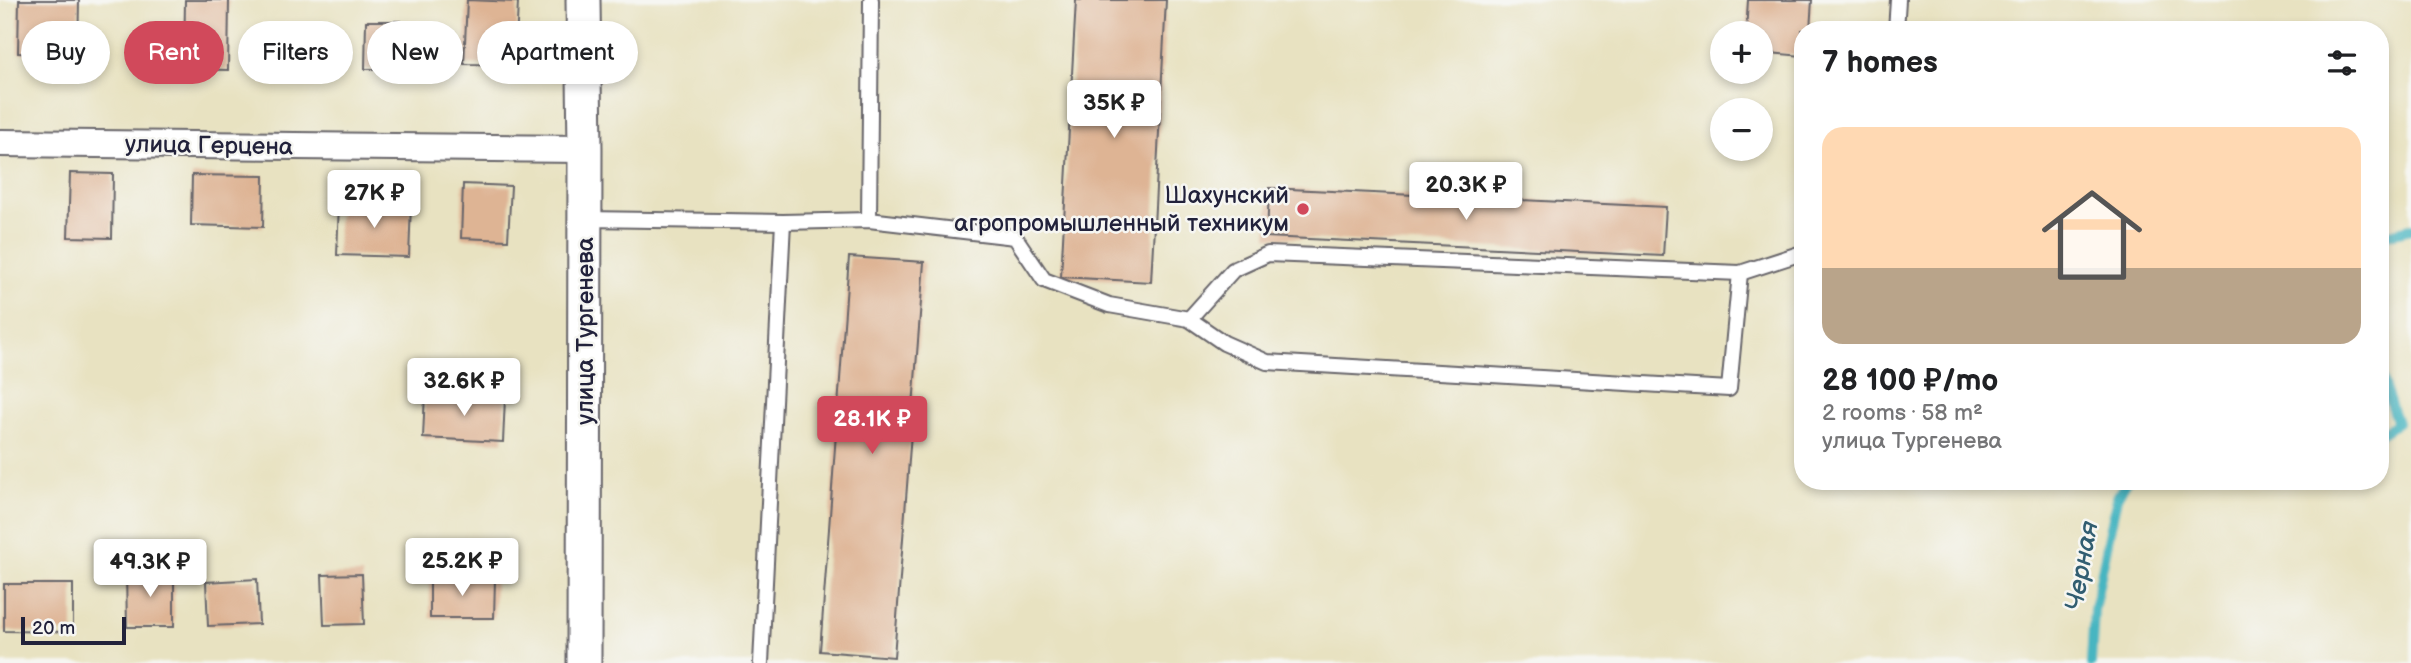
<!DOCTYPE html>
<meta charset="utf-8">
<style>
:root{--surface:#fff;--page:#f2f2f2;--text:#202124;--muted:#757577;--accent:#d1495b}
body{margin:0;font-family:"Balsamiq Sans",sans-serif;background:var(--page);color:var(--text);height:100vh;display:flex;flex-direction:column;font-size:26px;white-space:nowrap}
*{box-sizing:border-box;margin:0}
p{font-size:23px;color:var(--muted)}
.icon{flex:none;width:38px;height:38px;fill:none;stroke:currentColor;stroke-width:2;stroke-linecap:round;stroke-linejoin:round}
.map{position:relative;flex:1;overflow:hidden}
.sheet{position:absolute;left:1794px;top:21px;width:595px;height:469px;display:flex;flex-direction:column;background:var(--surface);border-radius:28px;box-shadow:0 4px 10px #0003}
.sheet>*{flex:none}
.guide{position:absolute;left:21px;top:21px;width:665px;height:63px;display:flex;gap:14px}
.fabs{position:absolute;left:1710px;top:21px;display:grid;gap:14px}
.fabs a{display:grid;place-items:center;width:63px;height:63px;border-radius:50%;background:var(--surface);box-shadow:0 4px 10px #0003;font-size:35px}
.scale{position:absolute;left:21px;bottom:18px;width:105px;box-sizing:border-box;padding-left:7px;border:4px solid #22223b;border-top:0;font-size:19px;line-height:24px;white-space:nowrap;color:#22223b;-webkit-text-stroke:5px #f6f6f2;paint-order:stroke}
.price{position:absolute;translate:-50% -60px;padding:0 16px;border-radius:7px;background:#fff;color:#222;font-size:23px;line-height:46px;filter:drop-shadow(0 2px 4px #0008)}
.price::after{content:'';position:absolute;left:50%;top:42px;width:21px;height:16px;margin-left:-10px;background:inherit;clip-path:polygon(0 0,100% 0,50% 100%)}
.price.active{background:var(--accent);color:#fff}
ul{padding:0;list-style:none}
li{display:grid;align-content:center;gap:14px;height:371px;padding:0 28px}
li span{display:grid;place-items:center;height:217px;border-radius:21px;color:#555}
li>.icon{margin-inline-start:auto}
span .icon{width:126px;height:126px;fill:#fffc;stroke-width:1}
li b{font-size:30px}
h2{display:flex;justify-content:space-between;align-items:center;height:84px;padding:0 28px;font-size:30px}
.chip{padding:0 24px;border-radius:32px;background:var(--surface);box-shadow:0 4px 10px #0003;font-size:24px;line-height:63px}
.chip.active{background:var(--accent);color:#fff}
.map>svg:first-child{display:block}
</style>
<div class="map">
<svg width="2411" height="663" viewBox="0 0 2411 663">
<rect width="100%" height="100%" fill="#f6f6f2"/>
<filter id="ink" filterUnits="userSpaceOnUse"><feTurbulence type="fractalNoise" baseFrequency=".0143" numOctaves="2"/><feDisplacementMap in="SourceGraphic" scale="14" xChannelSelector="R" yChannelSelector="G"/><feConvolveMatrix kernelMatrix="1 2 1 2 8 2 1 2 1" color-interpolation-filters="sRGB"/></filter>
<filter id="wash" filterUnits="userSpaceOnUse"><feTurbulence type="fractalNoise" baseFrequency=".00686" numOctaves="4" result="noise"/><feDisplacementMap in="SourceGraphic" scale="28" xChannelSelector="R" yChannelSelector="G"/><feGaussianBlur stdDeviation="1.57" result="paint"/><feColorMatrix in="noise" values="0 0 0 0 0 0 0 0 0 0 0 0 0 0 0 0 0 1.4 0 .05"/><feComposite in="paint" operator="in"/></filter>
<g filter="url(#wash)">
<rect width="100%" height="100%" fill="#e8e2c1"/>
<g fill="none" stroke-linecap="round" stroke-linejoin="round">
<!-- stream -->
<g stroke="#47b5c1" stroke-width="10">
<polyline points="2380,236 2411,229"/>
<polyline points="2380,374 2397,423 2380,434"/>
<polyline points="2091,663 2094,610 2117,497 2127,481"/>
</g>
</g>
<g id="blocks">
<!-- building -->
<g fill="#deb494">
<polygon points="19,0 79,0 78,55 18,53"/>
<polygon points="185,0 229,0 228,70 184,69"/>
<polygon points="467,0 518,2 515,65 464,64"/>
<polygon points="1076,0 1166,0 1151,282 1061,277"/>
<polygon points="1748,0 1812,0 1810,30 1802,30 1802,56 1760,52 1760,33 1746,33"/>
<polygon points="366,21 401,21 401,69 365,69"/>
<polygon points="70,173 113,174 112,238 68,237"/>
<polygon points="192,175 264,176 263,227 191,225"/>
<polygon points="463,184 511,186 508,240 461,238"/>
<polygon points="1269,188 1666,207 1663,256 1267,237"/>
<polygon points="339,202 411,204 409,257 337,255"/>
<polygon points="849,257 924,262 894,657 820,651"/>
<polygon points="425,393 505,398 503,442 423,438"/>
<polygon points="126,571 174,571 174,627 127,627"/>
<polygon points="362,574 364,624 324,625 322,575"/>
<polygon points="257,579 259,624 208,626 206,582"/>
<polygon points="430,579 495,579 494,618 430,618"/>
<polygon points="4,584 73,584 73,632 4,631"/>
</g>
</g>
</g>
<g filter="url(#ink)">
<use href="#blocks" fill-opacity="0" stroke="#67656a" stroke-width="2"/>
<g fill="none" stroke-linecap="round" stroke-linejoin="round">
<!-- service casing -->
<g stroke="#67656a" stroke-width="18">
<g id="service">
<polyline points="1896,30 1898,0"/>
<polyline points="585,219 783,222 869,220 1015,237 1044,280 1109,305 1189,319 1233,270 1268,254 1740,273 1802,253"/>
<polyline points="869,220 871,0"/>
<polyline points="1189,319 1224,343 1267,362 1729,389 1740,273"/>
<polyline points="761,663 783,222"/>
</g>
</g>
<!-- minor casing -->
<g stroke="#67656a" stroke-width="30">
<polyline id="minor" points="0,143 585,149"/>
</g>
<!-- tertiary casing -->
<g stroke="#67656a" stroke-width="37">
<polyline id="tertiary" points="583,0 585,149 584,663"/>
</g>
<!-- service -->
<use href="#service" stroke="#fff" stroke-width="14"/>
<!-- minor -->
<use href="#minor" stroke="#fff" stroke-width="26"/>
<!-- tertiary -->
<use href="#tertiary" stroke="#fff" stroke-width="33"/>
</g>
</g>
<!-- markers -->
<circle fill="#d1495b" stroke="#f6f6f2" stroke-width="2.5" cx="1303" cy="209" r="7"/>
<g text-anchor="middle" stroke-width="5" stroke-linejoin="round" paint-order="stroke">
<!-- street labels -->
<g font-size="24" fill="#22223b" stroke="#f6f6f2">
<text transform="translate(209 145) rotate(1)" y="8">улица Герцена</text>
<text transform="translate(585 331) rotate(-90)" y="8">улица Тургенева</text>
</g>
<!-- poi labels -->
<g font-size="24" fill="#22223b" stroke="#f6f6f2" text-anchor="end">
<text x="1289" y="203">Шахунский<tspan x="1289" dy="28">агропромышленный техникум</tspan></text>
</g>
<!-- water labels -->
<g font-size="26" font-style="italic" fill="#315d71" stroke="#f6f6f2">
<text transform="translate(2081 566) rotate(-80)" y="9">Черная</text>
</g>
</g>
</svg>
<div class="fabs">
<a>+</a>
<a>−</a>
</div>
<div class="scale">20 m</div>
<b class="price" style="left:1114px;top:140px">35K ₽</b>
<b class="price" style="left:1466px;top:222px">20.3K ₽</b>
<b class="price" style="left:374px;top:230px">27K ₽</b>
<b class="price" style="left:464px;top:418px">32.6K ₽</b>
<b class="price active" style="left:872px;top:456px">28.1K ₽</b>
<b class="price" style="left:462px;top:598px">25.2K ₽</b>
<b class="price" style="left:150px;top:599px">49.3K ₽</b>
<div class="guide">
<a class="chip">Buy</a>
<a class="chip active">Rent</a>
<a class="chip">Filters</a>
<a class="chip">New</a>
<a class="chip">Apartment</a>
</div>
<section class="sheet">
<h2>7 homes<svg class="icon" aria-label="filters" viewBox="0 0 24 24"><path d="M4 7h16M4 17h16"/><circle cx="9" cy="7" r="2"/><circle cx="15" cy="17" r="2"/></svg></h2>
<ul>
<li><span style="background:linear-gradient(#ffd9b3 65%,#b9a48a 0)"><svg class="icon" aria-label="home" viewBox="0 0 24 24"><path d="M3 11l9-7 9 7M6 9v11h12V9"/></svg></span><div><b>28 100 ₽/mo</b><p>2 rooms · 58 m²</p><p>улица Тургенева</p></div></li>
</ul>
</section>
</div>
